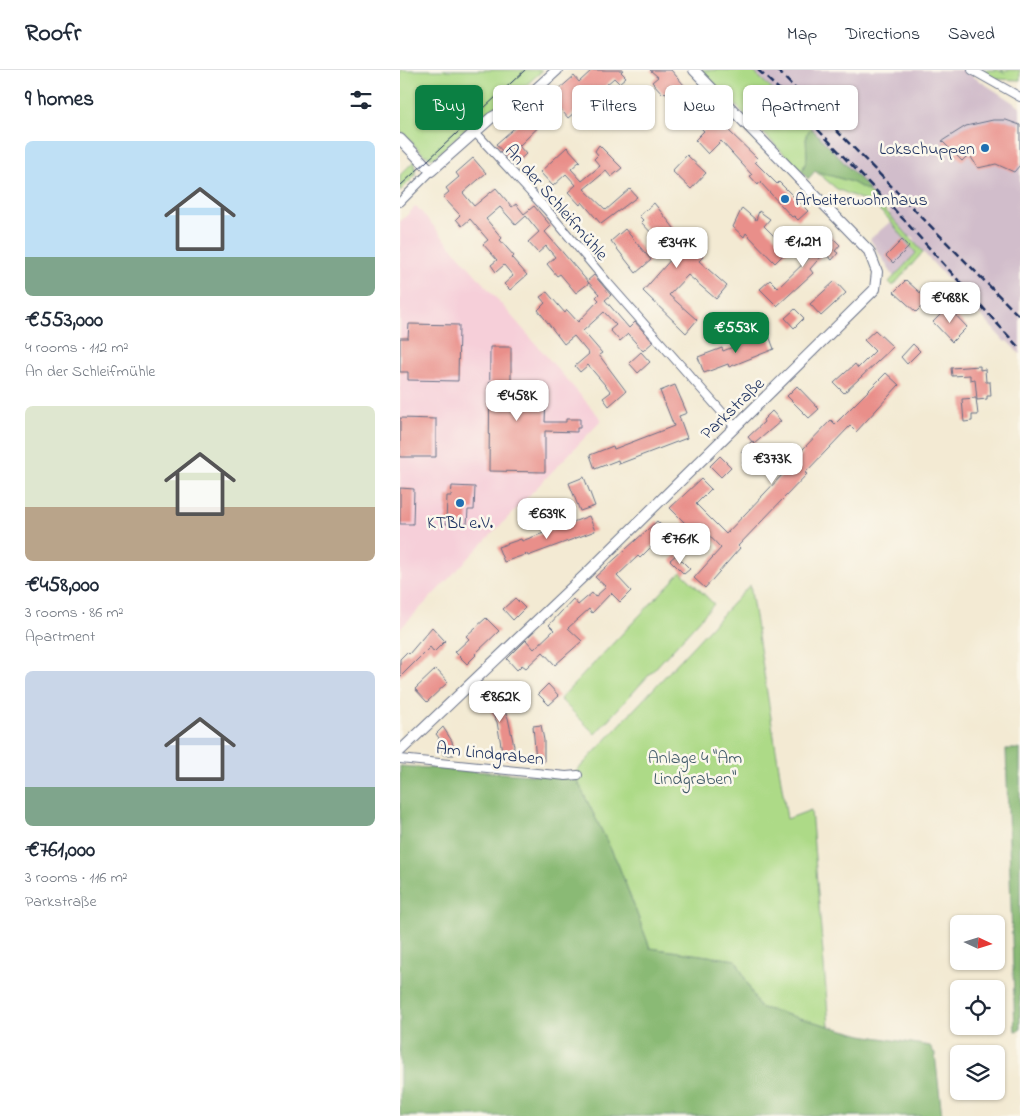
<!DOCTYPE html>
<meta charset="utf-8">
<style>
:root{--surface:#fff;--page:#f2f2f3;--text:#1f2937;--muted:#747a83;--line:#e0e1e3;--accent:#0b8043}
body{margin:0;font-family:"Indie Flower",sans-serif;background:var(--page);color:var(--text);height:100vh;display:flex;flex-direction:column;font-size:19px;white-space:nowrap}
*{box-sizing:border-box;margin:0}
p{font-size:16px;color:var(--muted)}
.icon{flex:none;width:28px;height:28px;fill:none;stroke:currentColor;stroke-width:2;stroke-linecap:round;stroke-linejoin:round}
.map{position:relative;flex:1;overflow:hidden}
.panel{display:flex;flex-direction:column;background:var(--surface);width:400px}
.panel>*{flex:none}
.banner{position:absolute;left:15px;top:15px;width:475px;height:45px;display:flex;gap:10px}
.needle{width:32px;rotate:94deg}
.controls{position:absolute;left:550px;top:845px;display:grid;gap:10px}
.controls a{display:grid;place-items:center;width:55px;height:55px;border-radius:8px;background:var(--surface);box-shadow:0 1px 4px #0004;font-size:25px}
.price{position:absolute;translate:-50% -42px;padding:0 11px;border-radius:10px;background:#fff;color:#222;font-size:16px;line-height:32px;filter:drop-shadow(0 1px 2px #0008)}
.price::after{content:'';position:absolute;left:50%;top:30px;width:15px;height:11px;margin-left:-8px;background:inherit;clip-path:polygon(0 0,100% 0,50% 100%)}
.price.on{background:var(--accent);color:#fff}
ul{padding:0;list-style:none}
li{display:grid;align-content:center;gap:10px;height:265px;padding:0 25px}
li span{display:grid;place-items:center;height:155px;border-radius:8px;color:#555}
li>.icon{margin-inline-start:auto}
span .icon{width:90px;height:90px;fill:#fffc;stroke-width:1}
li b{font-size:21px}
h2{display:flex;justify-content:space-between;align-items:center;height:60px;padding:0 25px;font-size:21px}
.tag{padding:0 18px;border-radius:8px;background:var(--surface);box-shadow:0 1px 4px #0004;font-size:18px;line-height:45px}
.tag.on{background:var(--accent);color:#fff}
header{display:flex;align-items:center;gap:30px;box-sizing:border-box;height:70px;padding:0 25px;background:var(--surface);border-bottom:1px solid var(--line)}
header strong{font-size:24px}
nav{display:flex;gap:28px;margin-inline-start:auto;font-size:18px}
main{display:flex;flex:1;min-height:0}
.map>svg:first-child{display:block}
</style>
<header>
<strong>Roofr</strong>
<nav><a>Map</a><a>Directions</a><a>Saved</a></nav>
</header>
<main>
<section class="panel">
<h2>9 homes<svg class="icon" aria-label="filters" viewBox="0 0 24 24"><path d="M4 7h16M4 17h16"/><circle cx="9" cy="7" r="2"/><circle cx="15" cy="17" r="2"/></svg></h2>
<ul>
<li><span style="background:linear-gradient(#bfe0f5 75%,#7fa58c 0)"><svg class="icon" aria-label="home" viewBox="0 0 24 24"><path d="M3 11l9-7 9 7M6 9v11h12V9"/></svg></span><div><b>€553,000</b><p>4 rooms · 112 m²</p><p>An der Schleifmühle</p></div></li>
<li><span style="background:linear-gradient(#dfe7d0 65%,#b9a48a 0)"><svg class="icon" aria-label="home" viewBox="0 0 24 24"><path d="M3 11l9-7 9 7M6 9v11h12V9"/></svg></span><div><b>€458,000</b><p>3 rooms · 86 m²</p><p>Apartment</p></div></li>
<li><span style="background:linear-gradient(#c9d6e8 75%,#7fa58c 0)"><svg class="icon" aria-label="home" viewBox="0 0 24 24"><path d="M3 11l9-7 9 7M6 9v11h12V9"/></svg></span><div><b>€761,000</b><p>3 rooms · 116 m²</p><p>Parkstraße</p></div></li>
</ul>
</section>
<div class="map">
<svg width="620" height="1046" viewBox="0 0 620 1046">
<rect width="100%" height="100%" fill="#fbf7ec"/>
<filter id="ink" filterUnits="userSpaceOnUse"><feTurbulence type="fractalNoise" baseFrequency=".02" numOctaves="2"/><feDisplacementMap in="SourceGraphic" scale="10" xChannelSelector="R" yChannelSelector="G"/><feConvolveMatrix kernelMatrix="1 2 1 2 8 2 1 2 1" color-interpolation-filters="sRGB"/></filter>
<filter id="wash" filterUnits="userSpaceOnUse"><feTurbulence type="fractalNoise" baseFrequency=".0096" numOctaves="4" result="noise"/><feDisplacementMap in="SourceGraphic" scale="20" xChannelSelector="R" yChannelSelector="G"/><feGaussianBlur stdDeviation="1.12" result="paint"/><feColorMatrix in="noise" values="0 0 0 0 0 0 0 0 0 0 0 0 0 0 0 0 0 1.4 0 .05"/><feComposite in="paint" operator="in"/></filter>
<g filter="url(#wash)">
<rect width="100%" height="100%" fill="#f3ead3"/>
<!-- built -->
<polygon fill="#f6cfd9" points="16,136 202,350 0,559 0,152"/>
<!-- industrial -->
<g fill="#d1bdcb">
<polygon points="352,0 563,0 620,37 620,284 607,271 605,272 513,171 515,169 512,166 510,168 489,145 490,142 487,138 485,140 468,121 469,119"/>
<polygon points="490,152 517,183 494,207 470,169"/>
</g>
<!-- green -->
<g fill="#adda87" stroke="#648472">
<polygon points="0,0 143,0 116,24 80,46 34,88 24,85 0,60 0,41 2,39 0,39"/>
<polygon points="301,0 352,0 411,58 406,65 407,88 402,102"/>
<polygon points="579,0 598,0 606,4 601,0 620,0 620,10 594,9"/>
<polygon points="15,90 15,106 0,121 0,105"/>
<polygon points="415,101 452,112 468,121 523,182 493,216 489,212 516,183 487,147 472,134 437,119"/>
<polygon points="281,502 314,534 195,664 160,629"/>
<polygon points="350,515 387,749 411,740 429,956 358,937 336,890 250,878 218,794 174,704"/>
</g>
<!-- forest -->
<g fill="#8aba74" stroke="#527469">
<polygon points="411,58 469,119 468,121 452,112 415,101 408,109 402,102 407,88 406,65"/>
<polygon points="606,679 620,679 620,960 615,961"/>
<polygon points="0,696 176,708 218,794 250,878 336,890 359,937 462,965 530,976 535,984 542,1046 0,1046"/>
</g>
<g id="blocks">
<!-- building -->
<g fill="#e98f8a">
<polygon points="192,0 223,0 221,2 226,7 219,13 214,8 196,24 190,18 175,31 180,38 168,48 159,37 119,76 126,84 114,95 96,74 174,6 179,12"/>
<polygon points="250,0 271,0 297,30 358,89 355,92 377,114 379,112 408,141 398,150 394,146 392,147 360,112 358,115 350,106 352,105 321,71 308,84 295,70 304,61 265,22 263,24 252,12 258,7"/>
<polygon points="593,50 606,50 620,55 620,95 614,102 596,94 578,98 569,84 562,91 542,71 566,56"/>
<polygon points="199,75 222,98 211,107 206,101 184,119 206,140 230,119 237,127 201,154 182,132 180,135 168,122 176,115 166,104 153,116 140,102 167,77 180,91 171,99 182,111 200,96 194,89 198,85 195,81"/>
<polygon points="287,85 306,103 291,119 272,101"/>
<polygon points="73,88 86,103 63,123 74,136 96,118 112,137 116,134 124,144 134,136 151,156 145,162 189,213 176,223 160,204 157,206 147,194 155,187 146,176 138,183 128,172 139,162 126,146 116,155 100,137 86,149 102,168 100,170 114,186 112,188 127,205 110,220 104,214 113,206 104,195 96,202 91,195 97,190 83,174 88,170 70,149 62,156 56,149 60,145 43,127 49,122 46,118 59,107 56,103"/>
<polygon points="254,133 286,173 303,187 299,191 327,216 316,229 288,205 269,225 297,250 286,263 243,221 273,187 261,173 259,175 253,168 255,167 241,152 243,150 239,146"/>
<polygon points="342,138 356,150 359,141 370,149 364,156 388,180 375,193 346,163 344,167 333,157"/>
<polygon points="225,159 251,190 236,203 211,171"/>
<polygon points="424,159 440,175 435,181 438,183 432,190 424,183 410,199 413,203 377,236 360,219 370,210 378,218 411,186 404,180"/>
<polygon points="502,170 509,177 493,193 486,186"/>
<polygon points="194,205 211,225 205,230 229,258 235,252 253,272 243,281 228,264 220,271 210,260 216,255 204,242 183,261 202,283 199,285 226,321 209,336 203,328 211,322 188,295 180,302 175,296 189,284 174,266 164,274 138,240 145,233 140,227 147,222 165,243 167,240 178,252 199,230 196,227 199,224 187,211"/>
<polygon points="506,210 528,230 516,242 494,222"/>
<polygon points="435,211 446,223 421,246 410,234"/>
<polygon points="548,237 567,257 552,272 533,252"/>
<polygon points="395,239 404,248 394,258 385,248"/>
<polygon points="9,254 59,255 58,311 8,310 8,302 0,302 0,268 8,268"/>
<polygon points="475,260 493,277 444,323 434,313 455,294 458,298 475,281 464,270"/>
<polygon points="368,263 374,279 329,297 328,294 304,303 298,287 322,278 323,281"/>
<polygon points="513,274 520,281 507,294 501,287"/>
<polygon points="90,277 111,277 111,326 146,326 145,352 166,352 166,349 180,349 180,358 177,358 177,362 145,361 145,402 89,401"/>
<polygon points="241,282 250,292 238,303 229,293"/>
<polygon points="580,296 580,300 585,299 586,312 590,312 591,326 587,326 587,329 577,330 575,309 570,310 570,305 552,306 551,298"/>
<polygon points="486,303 499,315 456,362 450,356 405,403 407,404 338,476 340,478 305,518 294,508 321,478 301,457 285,472 275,463 285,453 270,438 301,409 311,419 296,434 326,464 403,383 401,381 431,350 435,354"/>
<polygon points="275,315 287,343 279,346 287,368 219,394 218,390 195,399 190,385 213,376 214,379 274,356 260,321"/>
<polygon points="397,316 419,339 409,348 387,326"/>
<polygon points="576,328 578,345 572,345 572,351 564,352 562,329"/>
<polygon points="372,341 381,351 354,374 348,367 364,352 363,350"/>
<polygon points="0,348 36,349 36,387 0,387"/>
<polygon points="352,371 361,381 355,386 362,393 352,403 342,393 347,388 341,382"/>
<polygon points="320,386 331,397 321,407 310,396"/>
<polygon points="184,407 195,436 180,441 169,413"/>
<polygon points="52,416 75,417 74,440 68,440 67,454 46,454 47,426 51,426"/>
<polygon points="0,418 14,419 13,454 0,454"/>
<polygon points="189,446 195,461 128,486 127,484 104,492 98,477 121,469 122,471"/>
<polygon points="257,451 269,463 259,473 257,471 240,488 238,486 217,506 231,521 220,532 211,523 192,543 189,539 168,558 182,571 155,595 143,582 126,598 122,595 117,600 107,589 126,570 134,579 154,560 149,555 173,529 178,535 192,523 195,527 206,517 195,507"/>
<polygon points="276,485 290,499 284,504 270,490"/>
<polygon points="115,528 125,538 113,550 103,539"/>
<polygon points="86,548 99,561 75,584 76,585 67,594 55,582 69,569 66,566"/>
<polygon points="32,557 45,571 34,582 30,577 0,607 0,589 7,582 9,584"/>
<polygon points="36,599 48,612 27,632 15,619"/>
<polygon points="148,614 159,626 149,635 138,624"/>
<polygon points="86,616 98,628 108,648 114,676 112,690 100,689 100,682 102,681 97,652 84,629 82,630 76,624"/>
<polygon points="141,655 144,670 144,692 136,691 133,656"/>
<polygon points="43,657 52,671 54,685 43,685 43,680 40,680 37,674 39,668 36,664"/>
</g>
</g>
</g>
<g filter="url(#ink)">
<use href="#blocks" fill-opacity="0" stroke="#677087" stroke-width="1"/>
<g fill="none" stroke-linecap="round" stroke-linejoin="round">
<!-- minor casing -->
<g stroke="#677087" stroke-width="10">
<g id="minor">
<polyline points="572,0 620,27"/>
<polyline points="75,62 147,140 207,212 335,357"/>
<polyline points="0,132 31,101"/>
<polyline points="0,689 166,706 178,705"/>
</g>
</g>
<!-- tertiary casing -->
<g stroke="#677087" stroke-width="12">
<g id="tertiary">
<polyline points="0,69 31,101 91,48 124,30 157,0"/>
<polyline points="0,681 188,502 475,219 477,202 469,181 294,0"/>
</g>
</g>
<!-- minor -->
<use href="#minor" stroke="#fff" stroke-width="8"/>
<!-- tertiary -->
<use href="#tertiary" stroke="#fff" stroke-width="10"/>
<!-- tram -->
<polyline stroke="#1b2f5e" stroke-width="1" points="0,116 125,0"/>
<!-- rail -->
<g stroke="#1b2f5e" stroke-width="2.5" stroke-dasharray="8 4" stroke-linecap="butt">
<polyline points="358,0 383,23 505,151 620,279"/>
<polyline points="377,0 620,247"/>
</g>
</g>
</g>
<!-- markers -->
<g fill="#1f6fb2" stroke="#fbf7ec" stroke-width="2">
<circle cx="585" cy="78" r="5"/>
<circle cx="385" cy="129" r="5"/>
<circle cx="60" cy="433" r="5"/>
</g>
<g text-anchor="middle" stroke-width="5" stroke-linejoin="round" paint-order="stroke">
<!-- poi labels -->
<g font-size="18" fill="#1b2f5e" stroke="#fbf7ec" text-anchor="end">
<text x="575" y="84">Lokschuppen</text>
<text x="395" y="135" text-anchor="start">Arbeiterwohnhaus</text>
<text x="60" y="458" text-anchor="middle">KTBL e.V.</text>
</g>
<!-- street labels -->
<g font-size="18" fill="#1b2f5e" stroke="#fbf7ec">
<text transform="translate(157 132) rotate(49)" y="6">An der Schleifmühle</text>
<text transform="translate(332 338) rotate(-44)" y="6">Parkstraße</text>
<text transform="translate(90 683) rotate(6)" y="6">Am Lindgraben</text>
</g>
<!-- park labels -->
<g font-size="18" fill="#405a68" stroke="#fbf7ec">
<text x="295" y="693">Anlage 4 "Am<tspan x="295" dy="21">Lindgraben"</tspan></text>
</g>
</g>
</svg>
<div class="controls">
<a><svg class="needle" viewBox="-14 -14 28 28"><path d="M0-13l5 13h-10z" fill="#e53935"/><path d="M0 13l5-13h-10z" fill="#747a83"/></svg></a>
<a><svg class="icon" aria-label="locate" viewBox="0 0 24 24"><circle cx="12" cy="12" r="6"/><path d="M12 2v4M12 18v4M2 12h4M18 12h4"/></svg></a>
<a><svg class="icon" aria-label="layers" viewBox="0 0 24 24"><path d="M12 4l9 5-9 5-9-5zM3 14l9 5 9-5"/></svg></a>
</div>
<b class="price" style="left:403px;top:198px">€1.2M</b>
<b class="price" style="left:277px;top:199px">€347K</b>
<b class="price" style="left:550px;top:254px">€488K</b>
<b class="price on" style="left:336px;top:284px">€553K</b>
<b class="price" style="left:117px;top:352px">€458K</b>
<b class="price" style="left:372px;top:415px">€373K</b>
<b class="price" style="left:147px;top:470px">€639K</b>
<b class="price" style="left:280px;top:495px">€761K</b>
<b class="price" style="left:100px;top:653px">€862K</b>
<div class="banner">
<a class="tag on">Buy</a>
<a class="tag">Rent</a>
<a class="tag">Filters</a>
<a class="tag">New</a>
<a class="tag">Apartment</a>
</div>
</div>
</main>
